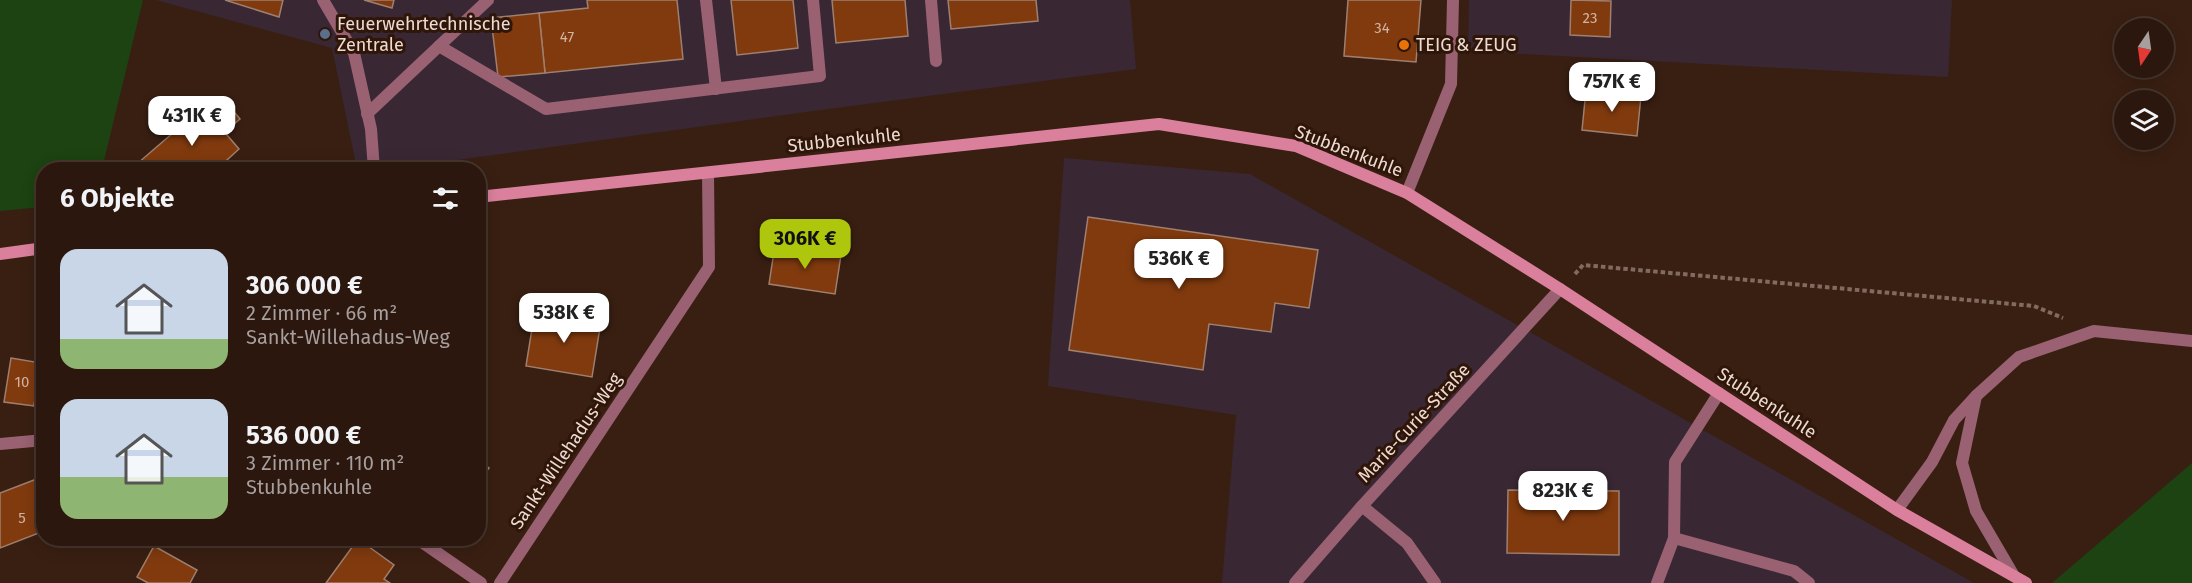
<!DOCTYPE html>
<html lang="de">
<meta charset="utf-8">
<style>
:root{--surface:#2b170e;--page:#332017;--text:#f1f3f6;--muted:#a69f9e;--line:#47362e;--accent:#aec60c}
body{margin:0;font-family:"Fira Sans",sans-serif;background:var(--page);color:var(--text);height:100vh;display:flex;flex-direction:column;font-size:22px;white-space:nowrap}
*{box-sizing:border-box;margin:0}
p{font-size:20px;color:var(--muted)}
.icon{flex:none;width:33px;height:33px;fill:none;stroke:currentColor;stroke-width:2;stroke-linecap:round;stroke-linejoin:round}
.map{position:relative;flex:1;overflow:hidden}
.panel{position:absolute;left:36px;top:162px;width:450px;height:384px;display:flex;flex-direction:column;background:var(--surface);border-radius:24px;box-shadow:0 3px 15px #0003,0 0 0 2px var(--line)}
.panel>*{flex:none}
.needle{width:39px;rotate:193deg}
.tools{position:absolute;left:2114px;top:18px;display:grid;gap:12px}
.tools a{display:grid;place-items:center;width:60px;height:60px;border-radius:50%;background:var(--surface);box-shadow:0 3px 15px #0003,0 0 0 2px var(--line);font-size:30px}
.price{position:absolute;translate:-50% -51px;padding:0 14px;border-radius:12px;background:#fff;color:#222;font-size:20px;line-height:39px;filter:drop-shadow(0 2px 3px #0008)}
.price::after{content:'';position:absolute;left:50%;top:36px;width:18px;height:14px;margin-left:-9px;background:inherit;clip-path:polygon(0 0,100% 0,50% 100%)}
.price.active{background:var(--accent);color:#111}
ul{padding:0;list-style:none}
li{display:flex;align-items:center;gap:18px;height:150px;padding:0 24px}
li span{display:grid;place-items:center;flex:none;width:168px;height:120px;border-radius:18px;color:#555}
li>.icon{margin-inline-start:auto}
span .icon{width:72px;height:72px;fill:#fffc;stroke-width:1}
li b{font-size:26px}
h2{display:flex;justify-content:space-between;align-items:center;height:72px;padding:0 24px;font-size:26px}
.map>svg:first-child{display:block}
</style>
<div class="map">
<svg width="2192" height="583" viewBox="0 0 2192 583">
<rect width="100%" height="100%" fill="#391f12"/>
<!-- industrial -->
<g fill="#392833">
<polygon points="156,0 1130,0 1136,69 813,111 391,169 357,169 332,48"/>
<polygon points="1469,0 1952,0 1948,77 1468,51"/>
<polygon points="1064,158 1250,174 1974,583 1222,583 1236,415 1048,386"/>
</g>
<!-- green -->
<g fill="#1c4311">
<polygon points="0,0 143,0 102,169 44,170 43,207 0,211"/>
<polygon points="2192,463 2192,583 2052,583"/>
</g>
<!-- building -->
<g fill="#803a0e" stroke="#9f7f6f" stroke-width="1.5">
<polygon points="225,0 283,0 279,17"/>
<polygon points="364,0 394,0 392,8"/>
<polygon points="587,0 677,0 683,59 545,73 539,13 588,8"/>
<polygon points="731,0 793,0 798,48 737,55"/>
<polygon points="832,0 905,0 908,36 836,43"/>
<polygon points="948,0 1036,0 1038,21 951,29"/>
<polygon points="1348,0 1421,0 1416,62 1344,56"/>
<polygon points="1571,0 1611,1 1610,37 1570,35"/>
<polygon points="539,13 545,73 498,77 491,18"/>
<polygon points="1586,90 1641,96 1637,136 1582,130"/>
<polygon points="225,101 240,119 225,132 209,114"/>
<polygon points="203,107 239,149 216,170 143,170 138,163"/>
<polygon points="1088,217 1318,250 1309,308 1275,303 1271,332 1209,324 1203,370 1069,350"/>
<polygon points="775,245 841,255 835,294 769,284"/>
<polygon points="535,310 601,321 592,377 526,366"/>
<polygon points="11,358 41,363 34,406 4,402"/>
<polygon points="41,363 44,364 44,408 34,406"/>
<polygon points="478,461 489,468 478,483"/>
<polygon points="34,480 44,504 44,531 0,548 0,493"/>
<polygon points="1508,490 1619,491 1619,555 1507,553"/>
<polygon points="358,539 394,565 384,579 390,583 326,583"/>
<polygon points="154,546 197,570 190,583 148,583 137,577"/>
</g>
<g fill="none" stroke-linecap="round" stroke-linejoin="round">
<!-- path -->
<polyline stroke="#816a5f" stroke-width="4" stroke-dasharray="4.5 3" stroke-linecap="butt" points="1575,274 1583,265 2034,306 2063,318"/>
<!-- service -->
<g stroke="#996172" stroke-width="12">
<polyline points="323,0 354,53 371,129 374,170"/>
<polyline points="706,0 716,89"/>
<polyline points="931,0 936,61"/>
<polyline points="439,46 546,109 820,76 813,0"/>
<polyline points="367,114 488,0"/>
<polyline points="1674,538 1794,571 1809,583"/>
<polyline points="1657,583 1674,538 1675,462 1719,393"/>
</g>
<!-- minor -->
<g stroke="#996172" stroke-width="12">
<polyline points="0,444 44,440"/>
<polyline points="1362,506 1407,543 1435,583"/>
<polyline points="416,538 481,583"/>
<polyline points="500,583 709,267 708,173"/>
<polyline points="1295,583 1362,506 1560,289"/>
</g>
<!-- tertiary -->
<g stroke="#996172" stroke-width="12">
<polyline points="1407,193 1451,84 1453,0"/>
<polyline points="1976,396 1962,463 1976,511 2014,576"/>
<polyline points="1897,510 1932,462 1954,420 1976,396 2019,357 2094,331 2192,341"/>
</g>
<!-- secondary -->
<g stroke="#da809d" stroke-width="12">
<polyline points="478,197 1159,124 1296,146 1407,193 1560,289 1897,510 2026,583"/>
<polyline points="0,254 44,248"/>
</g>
</g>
<!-- markers -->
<circle fill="#5c6f8a" stroke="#2f1608" stroke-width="2" cx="325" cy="34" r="6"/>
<circle fill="#e8710a" stroke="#2f1608" stroke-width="2" cx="1404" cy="45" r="6"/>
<g text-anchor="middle" stroke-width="6" stroke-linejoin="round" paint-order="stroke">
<!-- number labels -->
<g font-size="15" fill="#d2b3a2">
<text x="1590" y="23">23</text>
<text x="1382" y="33">34</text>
<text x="567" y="42">47</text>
<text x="22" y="387">10</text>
<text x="22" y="523">5</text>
</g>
<!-- poi labels -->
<g font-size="18" fill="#eddbd3" stroke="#2f1608" text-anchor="start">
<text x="337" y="30">Feuerwehrtechnische<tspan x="337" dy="21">Zentrale</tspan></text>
<text x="1416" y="51">TEIG &amp; ZEUG</text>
</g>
<!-- street labels -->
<g font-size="18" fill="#eddbd3" stroke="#2f1608">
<text transform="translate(844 140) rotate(-6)" y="6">Stubbenkuhle</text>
<text transform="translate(1349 151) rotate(21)" y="6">Stubbenkuhle</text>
<text transform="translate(1767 403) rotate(33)" y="6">Stubbenkuhle</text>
<text transform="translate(1414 423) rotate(-47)" y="6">Marie-Curie-Straße</text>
<text transform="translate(566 451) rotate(-56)" y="6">Sankt-Willehadus-Weg</text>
</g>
</g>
</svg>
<div class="tools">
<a><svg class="needle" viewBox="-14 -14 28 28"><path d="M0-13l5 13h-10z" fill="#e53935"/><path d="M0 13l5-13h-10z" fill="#a69f9e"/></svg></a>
<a><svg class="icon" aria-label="layers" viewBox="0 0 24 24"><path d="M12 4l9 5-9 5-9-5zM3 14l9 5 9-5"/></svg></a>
</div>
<b class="price" style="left:1612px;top:113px">757K €</b>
<b class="price" style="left:192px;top:147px">431K €</b>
<b class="price active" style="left:805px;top:270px">306K €</b>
<b class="price" style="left:1179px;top:290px">536K €</b>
<b class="price" style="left:564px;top:344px">538K €</b>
<b class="price" style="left:1563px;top:522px">823K €</b>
<section class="panel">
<h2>6 Objekte<svg class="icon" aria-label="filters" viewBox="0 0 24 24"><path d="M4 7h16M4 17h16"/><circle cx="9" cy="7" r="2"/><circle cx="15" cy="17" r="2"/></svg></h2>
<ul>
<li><span style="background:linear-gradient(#c9d6e8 75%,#8fb573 0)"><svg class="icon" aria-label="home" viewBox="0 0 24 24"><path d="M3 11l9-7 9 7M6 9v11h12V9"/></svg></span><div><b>306 000 €</b><p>2 Zimmer · 66 m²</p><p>Sankt-Willehadus-Weg</p></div></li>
<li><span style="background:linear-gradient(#c9d6e8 65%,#8fb573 0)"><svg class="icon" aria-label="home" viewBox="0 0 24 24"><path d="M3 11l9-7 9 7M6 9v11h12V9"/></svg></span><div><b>536 000 €</b><p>3 Zimmer · 110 m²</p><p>Stubbenkuhle</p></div></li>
</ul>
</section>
</div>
